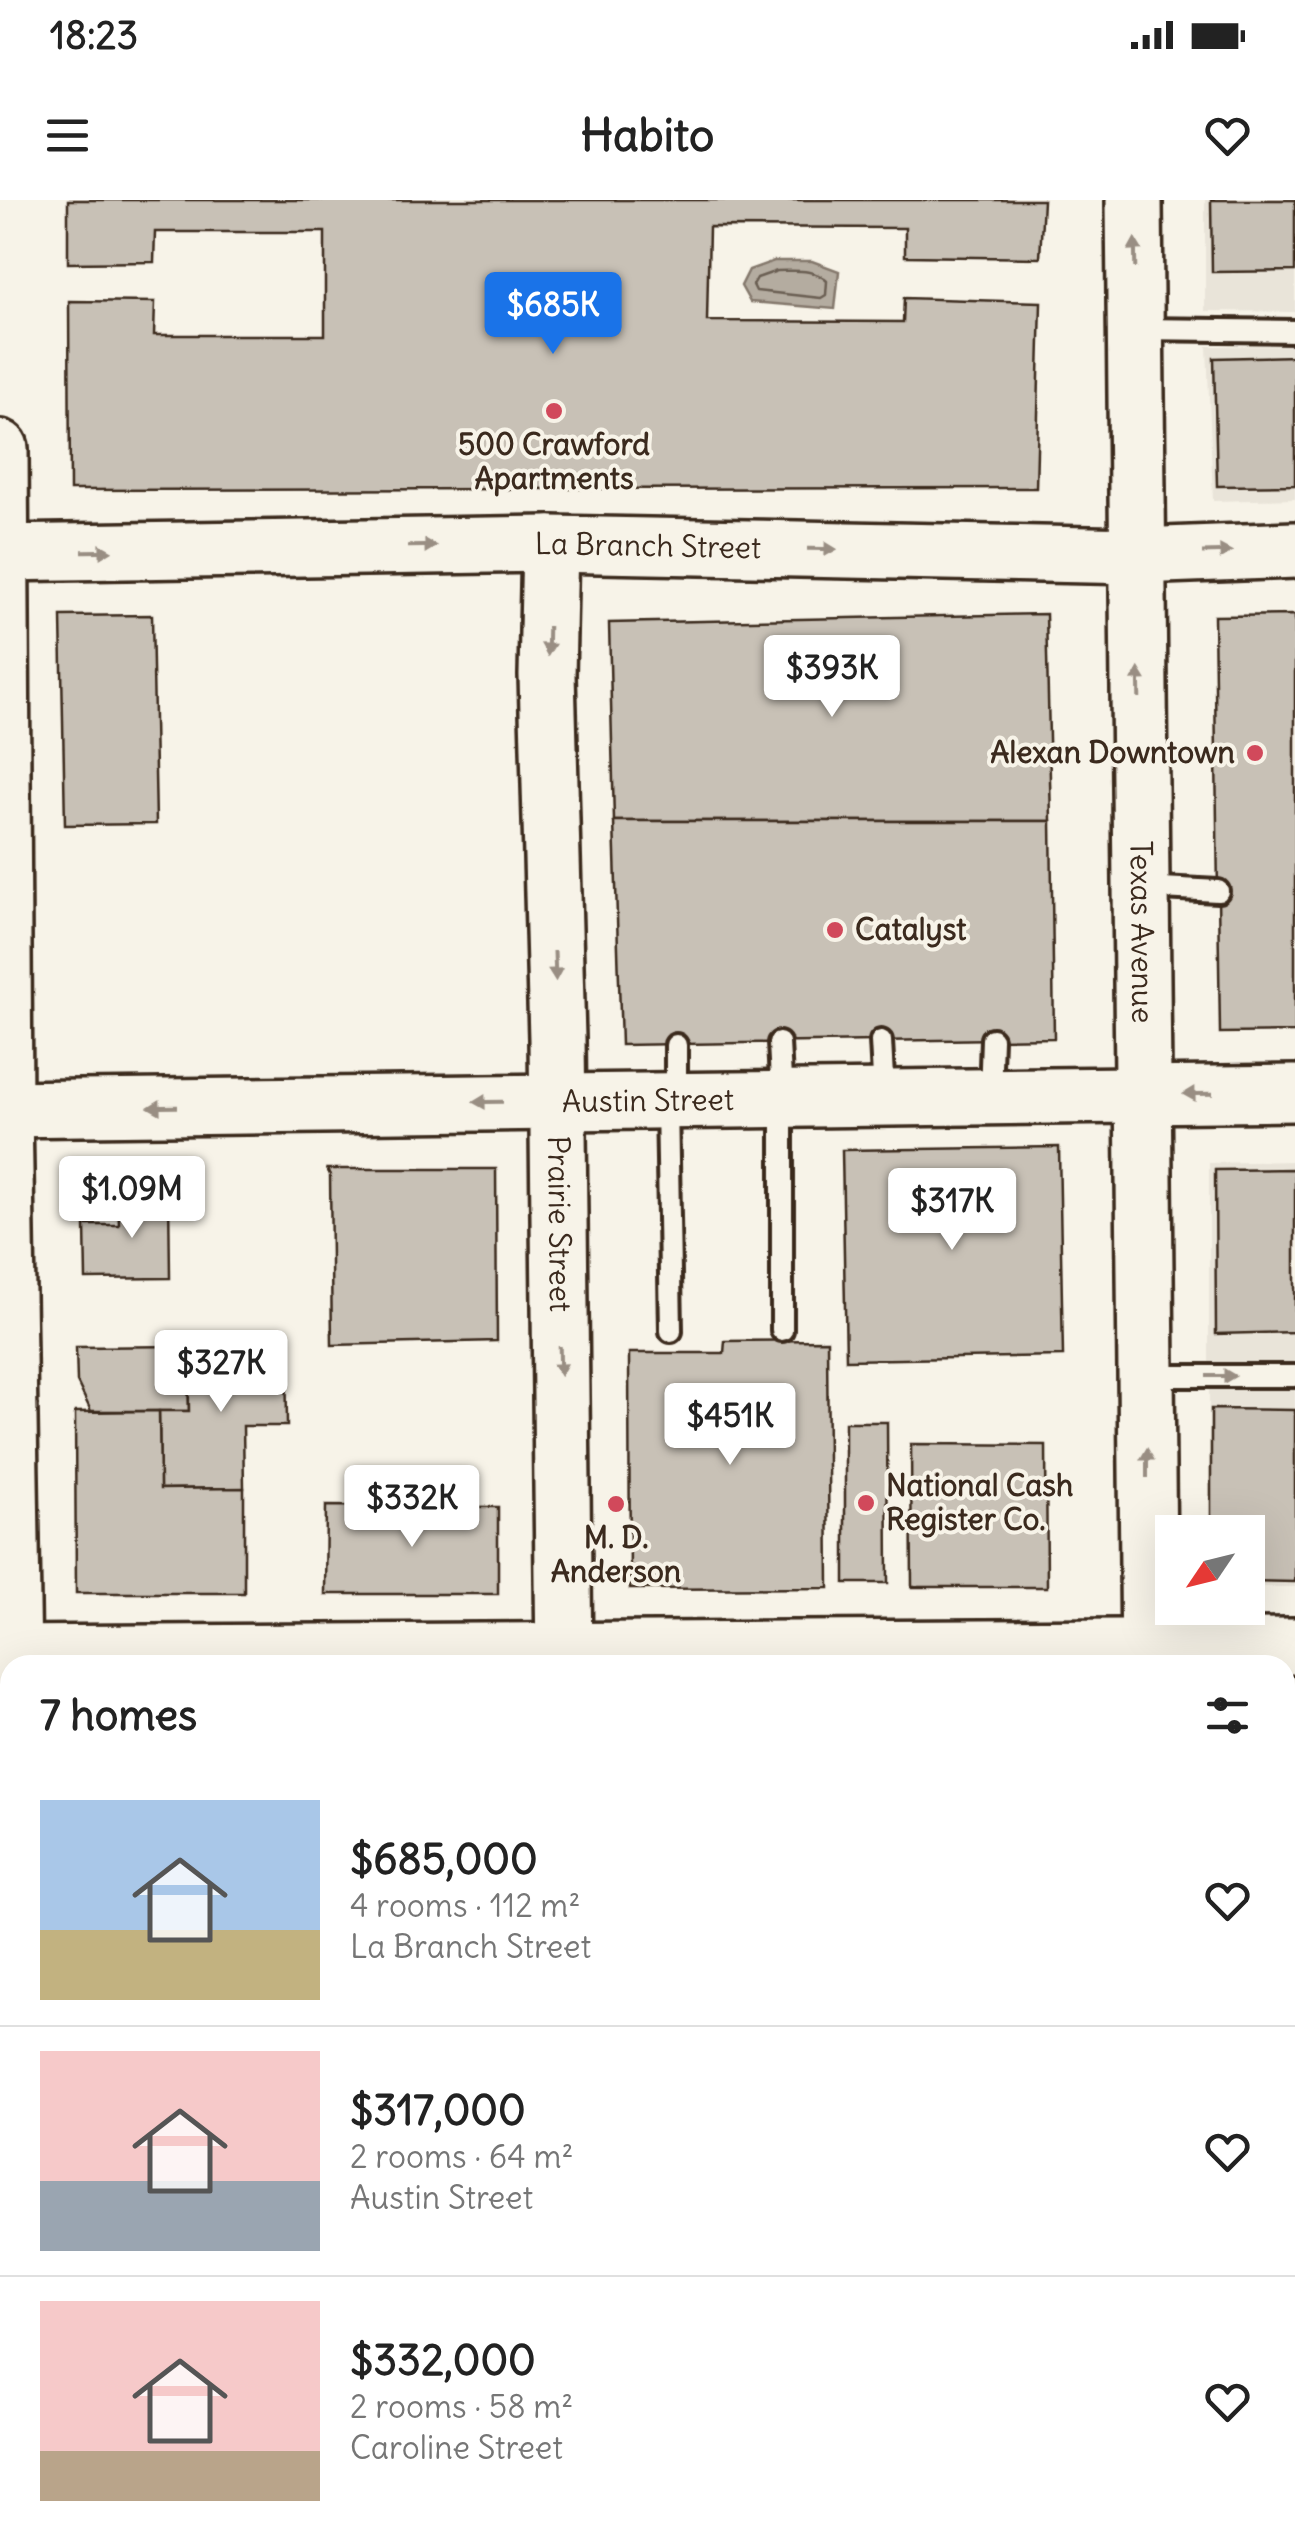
<!DOCTYPE html>
<meta charset="utf-8">
<style>
:root{--surface:#fff;--page:#f6f6f6;--text:#222;--muted:#767676;--line:#e0e0e0;--accent:#1a73e8}
body{margin:0;font-family:Delius,sans-serif;background:var(--page);color:var(--text);height:100vh;display:flex;flex-direction:column;font-size:38px;white-space:nowrap}
*{box-sizing:border-box;margin:0}
p{font-size:32px;color:var(--muted)}
.icon{flex:none;width:55px;height:55px;fill:none;stroke:currentColor;stroke-width:2;stroke-linecap:round;stroke-linejoin:round}
.map{position:relative;flex:1;overflow:hidden}
.panel{position:absolute;left:0px;top:1455px;width:1295px;height:890px;display:flex;flex-direction:column;background:var(--surface);border-radius:30px 30px 0 0;box-shadow:0 10px 40px #0002}
.panel>*{flex:none}
.needle{width:65px;rotate:235deg}
.fabs{position:absolute;left:1155px;top:1315px;display:grid;gap:20px}
.fabs a{display:grid;place-items:center;width:110px;height:110px;border-radius:0px;background:var(--surface);box-shadow:0 10px 40px #0002;font-size:50px}
.price{position:absolute;translate:-50% -85px;padding:0 22px;border-radius:10px;background:#fff;color:#222;font-size:32px;line-height:65px;filter:drop-shadow(0 2px 5px #0008)}
.price::after{content:'';position:absolute;left:50%;top:60px;width:30px;height:22px;margin-left:-15px;background:inherit;clip-path:polygon(0 0,100% 0,50% 100%)}
.price.selected{background:var(--accent);color:#fff}
ul{padding:0;list-style:none}
li{display:flex;align-items:center;gap:30px;height:250px;padding:0 40px}
li+li{border-top:2px solid var(--line)}
li span{display:grid;place-items:center;flex:none;width:280px;height:200px;border-radius:0px;color:#555}
li>.icon{margin-inline-start:auto}
span .icon{width:120px;height:120px;fill:#fffc;stroke-width:1}
li b{font-size:42px}
h2{display:flex;justify-content:space-between;align-items:center;height:120px;padding:0 40px;font-size:42px}
.status{display:flex;justify-content:space-between;align-items:center;height:70px;padding:0 50px;background:var(--surface);direction:ltr}
.status svg{height:28px;fill:currentColor}
header{display:flex;justify-content:space-between;align-items:center;height:130px;padding:0 40px;background:var(--surface);font-size:45px;font-weight:800}
.map>svg:first-child{display:block}
</style>
<div class="status"><b>18:23</b><svg viewBox="0 0 49 12"><path d="M0 12V9h3v3zM5 12V6h3v6zM10 12V3h3v9zM15 12V0h3v12zM26 1h20v11H26zM47 4h2v5h-2z"/></svg></div>
<header><svg class="icon" aria-label="menu" viewBox="0 0 24 24"><path d="M4 6h16M4 12h16M4 18h16"/></svg>Habito<svg class="icon" aria-label="heart" viewBox="0 0 24 24"><path d="M12 20l-8-8c-3-5 5-10 8-4 3-6 11-1 8 4z"/></svg></header>
<div class="map">
<svg width="1295" height="2345" viewBox="0 0 1295 2345">
<rect width="100%" height="100%" fill="#f7f3e8"/>
<filter id="ink" filterUnits="userSpaceOnUse"><feTurbulence type="fractalNoise" baseFrequency=".01" numOctaves="2"/><feDisplacementMap in="SourceGraphic" scale="20" xChannelSelector="R" yChannelSelector="G"/><feConvolveMatrix kernelMatrix="1 2 1 2 8 2 1 2 1" color-interpolation-filters="sRGB"/></filter>
<g filter="url(#ink)">
<!-- built -->
<g fill="#e9e4d9">
<polygon points="1205,0 1295,0 1295,112 1205,111"/>
<polygon points="1295,145 1295,299 1213,301 1207,146"/>
<polygon points="1295,961 1295,1387 1248,1387 1248,1332 1209,1332 1209,963"/>
<rect x="76" y="2335" width="432" height="10"/>
</g>
<!-- water -->
<polygon fill="#b4aca0" stroke="#84786c" stroke-width="2.5" points="774,61 812,61 839,71 835,109 750,102 741,86 749,70"/>
<g fill="none" stroke-linecap="round" stroke-linejoin="round">
<!-- shore -->
<path stroke="#6b5e52" stroke-width="2.5" d="M 777,71 C 795,71 814,68 827,81 L 826,95 L 821,98 L 756,91 L 753,85 L 757,78 Z"/>
</g>
<!-- building -->
<g fill="#c8c1b6" stroke="#3b2a1e" stroke-width="2.5">
<polygon points="68,0 1043,0 1040,58 905,56 905,28 709,27 707,121 903,122 904,98 1041,102 1036,288 70,290 69,101 155,102 154,135 325,135 325,32 155,32 154,62 68,63"/>
<polygon points="1211,0 1295,0 1295,71 1212,72"/>
<polygon points="1295,156 1295,285 1217,286 1214,158"/>
<polygon points="1046,414 1051,621 614,621 609,423"/>
<polygon points="152,415 156,624 65,625 61,416"/>
<polygon points="1295,415 1295,832 1220,833 1214,416"/>
<polygon points="614,621 1051,621 1054,838 621,845"/>
<polygon points="1059,947 1063,1156 846,1160 842,950"/>
<polygon points="327,969 496,969 497,1141 332,1145 330,975"/>
<polygon points="1295,969 1295,1132 1216,1134 1215,970"/>
<polygon points="118,994 169,994 170,1078 86,1079 85,1025 119,1025"/>
<polygon points="827,1140 829,1388 630,1389 629,1153 724,1153 725,1141"/>
<polygon points="188,1146 189,1211 91,1211 77,1182 76,1147"/>
<polygon points="188,1146 286,1146 287,1226 243,1226 244,1288 160,1289 159,1211 189,1211"/>
<polygon points="1211,1209 1295,1210 1295,1382 1248,1381 1248,1332 1211,1332"/>
<polygon points="159,1211 160,1289 244,1288 244,1393 76,1393 75,1212"/>
<polygon points="845,1222 887,1222 888,1383 845,1383"/>
<polygon points="911,1244 1046,1245 1047,1387 912,1387"/>
<polygon points="326,1306 498,1307 498,1394 325,1394"/>
<rect x="1285" y="1529" width="10" height="402"/>
<polygon points="1285,2074 1295,2075 1295,2197 1285,2197"/>
<rect x="1285" y="2197" width="10" height="77"/>
<polygon points="1285,2288 1295,2288 1295,2345 1229,2345 1228,2335 1285,2335"/>
<rect x="249" y="2335" width="83" height="10"/>
<rect x="335" y="2335" width="172" height="10"/>
<rect x="639" y="2335" width="102" height="10"/>
<polygon points="809,2335 925,2335 925,2339 907,2339 907,2345 809,2345"/>
</g>
<g fill="none" stroke-linecap="round" stroke-linejoin="round">
<!-- lane casing -->
<g stroke="#3b2a1e" stroke-width="28">
<g id="lane">
<polyline points="1137,129 1295,131"/>
<polyline points="1143,687 1218,691"/>
<polyline points="881,841 884,896"/>
<polyline points="779,843 782,898 782,1130"/>
<polyline points="990,894 992,839"/>
<polyline points="676,898 676,845"/>
<polyline points="667,903 671,1131"/>
<polyline points="1148,1176 1295,1176"/>
</g>
</g>
<!-- secondary casing -->
<g stroke="#3b2a1e" stroke-width="62">
<g id="secondary">
<path id="s1" d="M 1134,0 L 1149,1465"/>
<polyline points="0,248 4,909 13,1465"/>
<path id="s2" d="M 550,344 L 547,475 L 557,839 L 564,1465"/>
<path id="s3" d="M 0,353 L 550,344 L 1138,356 L 1295,350"/>
<path id="s4" d="M 0,909 L 1295,893"/>
<polyline points="0,1454 1295,1446"/>
<polyline points="7,2345 6,2012 10,1753"/>
<polyline points="565,2345 565,2335"/>
<polyline points="1151,2345 1151,2335"/>
</g>
</g>
<!-- primary casing -->
<g stroke="#3b2a1e" stroke-width="62">
<g id="primary">
<polyline points="1285,1996 1295,1996"/>
<polyline points="0,2012 10,2012"/>
</g>
</g>
<!-- lane -->
<use href="#lane" stroke="#f7f3e8" stroke-width="20"/>
<!-- secondary -->
<use href="#secondary" stroke="#f7f3e8" stroke-width="55"/>
<!-- primary -->
<use href="#primary" stroke="#f7f3e8" stroke-width="55"/>
</g>
<!-- one-way arrows -->
<defs><path id="oneway-solid" d="M-6-.8H1V-3.2L6.5 0L1 3.2V.8H-6Z" transform="scale(2.5)"/></defs>
<g fill="#998e83">
<use href="#oneway-solid" transform="translate(1135 53) rotate(-91)"/>
<use href="#oneway-solid" transform="translate(422 346) rotate(-1)"/>
<use href="#oneway-solid" transform="translate(822 349) rotate(1)"/>
<use href="#oneway-solid" transform="translate(97 351) rotate(-1)"/>
<use href="#oneway-solid" transform="translate(1217 352) rotate(-2)"/>
<use href="#oneway-solid" transform="translate(548 441) rotate(91)"/>
<use href="#oneway-solid" transform="translate(1139 483) rotate(-91)"/>
<use href="#oneway-solid" transform="translate(555 766) rotate(88)"/>
<use href="#oneway-solid" transform="translate(1198 894) rotate(179)"/>
<use href="#oneway-solid" transform="translate(488 902) rotate(179)"/>
<use href="#oneway-solid" transform="translate(163 907) rotate(179)"/>
<use href="#oneway-solid" transform="translate(560 1161) rotate(89)"/>
<use href="#oneway-solid" transform="translate(1221 1176)"/>
<use href="#oneway-solid" transform="translate(1147 1263) rotate(-90)"/>
</g>
</g>
<!-- markers -->
<g fill="#d1495b" stroke="#f7f3e8" stroke-width="4">
<circle cx="554" cy="211" r="10"/>
<circle cx="1255" cy="553" r="10"/>
<circle cx="835" cy="730" r="10"/>
<circle cx="866" cy="1303" r="10"/>
<circle cx="616" cy="1304" r="10"/>
</g>
<g text-anchor="middle" stroke-width="8" stroke-linejoin="round" paint-order="stroke">
<!-- poi labels -->
<g font-size="30" font-weight="bold" fill="#3b2a1e" stroke="#f7f3e8">
<text x="554" y="255">500 Crawford<tspan x="554" dy="34">Apartments</tspan></text>
<text x="1235" y="563" text-anchor="end">Alexan Downtown</text>
<text x="855" y="740" text-anchor="start">Catalyst</text>
<text x="886" y="1296" text-anchor="start">National Cash<tspan x="886" dy="34">Register Co.</tspan></text>
<text x="616" y="1348">M. D.<tspan x="616" dy="34">Anderson</tspan></text>
</g>
<!-- street labels -->
<g font-size="30" fill="#3b2a1e" stroke="#f7f3e8">
<text dy="10" stroke="none"><textPath href="#s3" startOffset="648">La Branch Street</textPath></text>
<text dy="10" stroke="none"><textPath href="#s1" startOffset="732">Texas Avenue</textPath></text>
<text dy="10" stroke="none"><textPath href="#s4" startOffset="648">Austin Street</textPath></text>
<text dy="10" stroke="none"><textPath href="#s2" startOffset="680">Prairie Street</textPath></text>
</g>
</g>
</svg>
<div class="fabs">
<a><svg class="needle" viewBox="-14 -14 28 28"><path d="M0-13l5 13h-10z" fill="#e53935"/><path d="M0 13l5-13h-10z" fill="#767676"/></svg></a>
</div>
<b class="price selected" style="left:553px;top:157px">$685K</b>
<b class="price" style="left:832px;top:520px">$393K</b>
<b class="price" style="left:132px;top:1041px">$1.09M</b>
<b class="price" style="left:952px;top:1053px">$317K</b>
<b class="price" style="left:221px;top:1215px">$327K</b>
<b class="price" style="left:730px;top:1268px">$451K</b>
<b class="price" style="left:412px;top:1350px">$332K</b>
<section class="panel">
<h2>7 homes<svg class="icon" aria-label="filters" viewBox="0 0 24 24"><path d="M4 7h16M4 17h16"/><circle cx="9" cy="7" r="2"/><circle cx="15" cy="17" r="2"/></svg></h2>
<ul>
<li><span style="background:linear-gradient(#a9c7e8 65%,#c2b280 0)"><svg class="icon" aria-label="home" viewBox="0 0 24 24"><path d="M3 11l9-7 9 7M6 9v11h12V9"/></svg></span><div><b>$685,000</b><p>4 rooms · 112 m²</p><p>La Branch Street</p></div><svg class="icon" aria-label="heart" viewBox="0 0 24 24"><path d="M12 20l-8-8c-3-5 5-10 8-4 3-6 11-1 8 4z"/></svg></li>
<li><span style="background:linear-gradient(#f6c9c9 65%,#9aa5b1 0)"><svg class="icon" aria-label="home" viewBox="0 0 24 24"><path d="M3 11l9-7 9 7M6 9v11h12V9"/></svg></span><div><b>$317,000</b><p>2 rooms · 64 m²</p><p>Austin Street</p></div><svg class="icon" aria-label="heart" viewBox="0 0 24 24"><path d="M12 20l-8-8c-3-5 5-10 8-4 3-6 11-1 8 4z"/></svg></li>
<li><span style="background:linear-gradient(#f6c9c9 75%,#b9a48a 0)"><svg class="icon" aria-label="home" viewBox="0 0 24 24"><path d="M3 11l9-7 9 7M6 9v11h12V9"/></svg></span><div><b>$332,000</b><p>2 rooms · 58 m²</p><p>Caroline Street</p></div><svg class="icon" aria-label="heart" viewBox="0 0 24 24"><path d="M12 20l-8-8c-3-5 5-10 8-4 3-6 11-1 8 4z"/></svg></li>
</ul>
</section>
</div>
